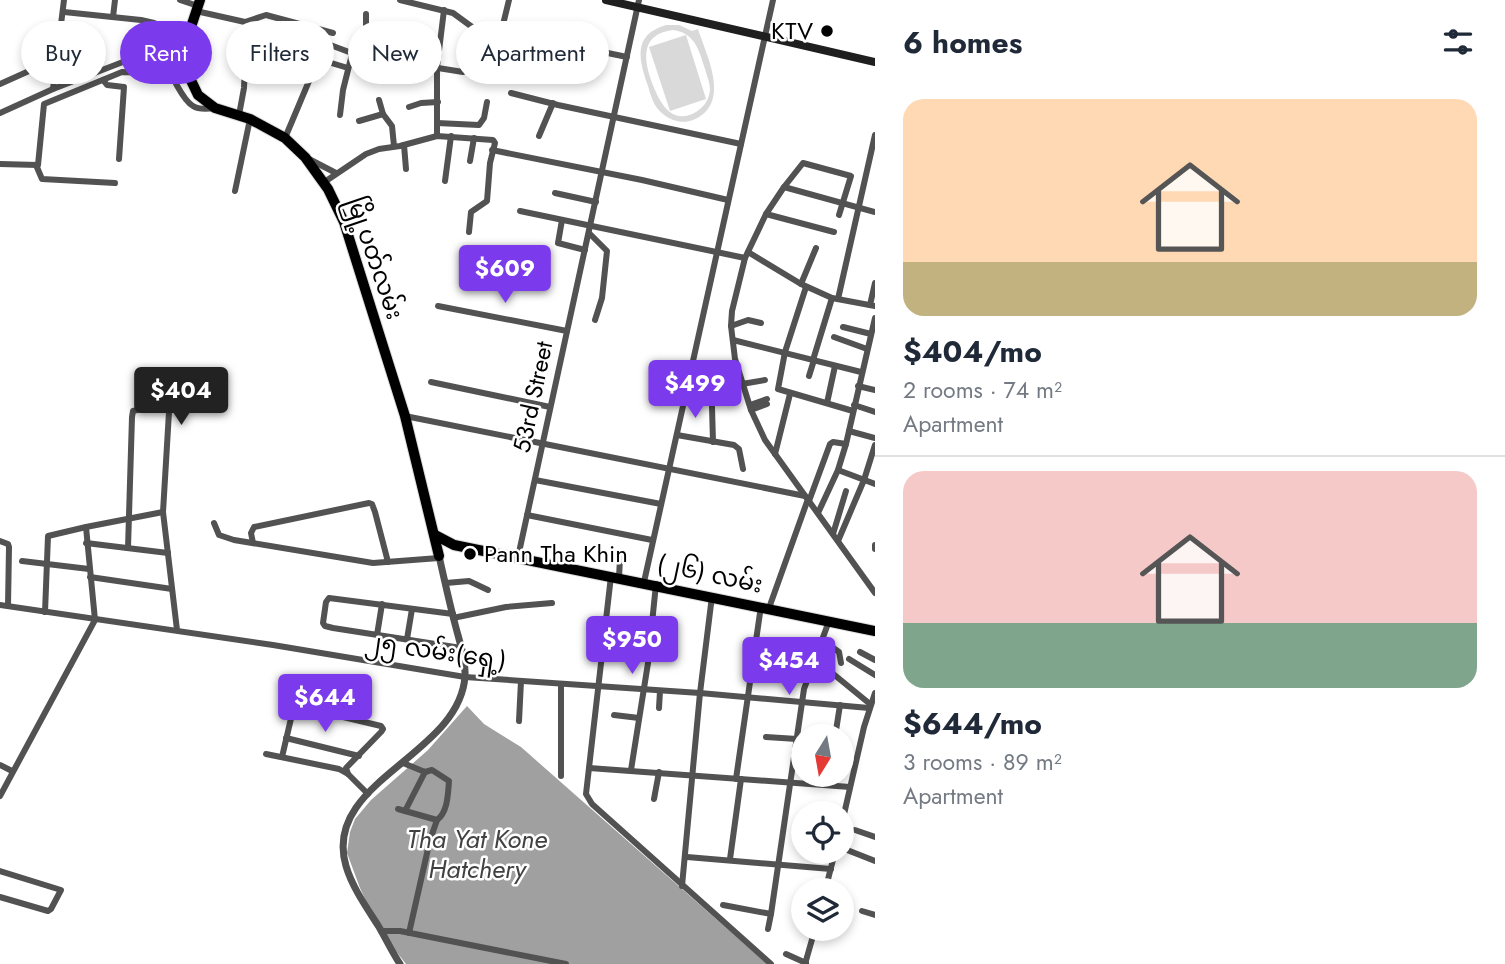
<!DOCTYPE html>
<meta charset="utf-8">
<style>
:root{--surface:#fff;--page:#f2f2f3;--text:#1f2937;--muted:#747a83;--line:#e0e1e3;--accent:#7c3aed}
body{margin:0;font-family:Jost,"Noto Sans Myanmar",sans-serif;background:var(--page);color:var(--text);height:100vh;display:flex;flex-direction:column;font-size:26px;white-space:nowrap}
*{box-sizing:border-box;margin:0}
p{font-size:23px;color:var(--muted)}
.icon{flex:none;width:38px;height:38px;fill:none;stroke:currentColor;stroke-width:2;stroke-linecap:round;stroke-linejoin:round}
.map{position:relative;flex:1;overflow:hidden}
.panel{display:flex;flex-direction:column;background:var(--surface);width:630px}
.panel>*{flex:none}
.banner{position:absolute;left:21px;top:21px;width:665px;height:63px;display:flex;gap:14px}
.needle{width:46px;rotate:191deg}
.tools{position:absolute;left:791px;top:724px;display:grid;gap:14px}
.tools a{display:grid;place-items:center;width:63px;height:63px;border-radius:50%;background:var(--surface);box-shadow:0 4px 10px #0003;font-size:35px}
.price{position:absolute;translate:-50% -60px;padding:0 16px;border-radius:7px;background:var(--accent);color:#fff;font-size:23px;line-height:46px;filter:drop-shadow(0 2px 4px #0008)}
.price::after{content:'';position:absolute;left:50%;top:42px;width:21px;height:16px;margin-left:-10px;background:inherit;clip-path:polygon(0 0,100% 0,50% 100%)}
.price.on{background:#222;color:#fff}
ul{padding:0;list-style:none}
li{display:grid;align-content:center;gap:14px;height:371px;padding:0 28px}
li+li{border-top:2px solid var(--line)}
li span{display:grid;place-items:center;height:217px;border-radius:21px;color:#555}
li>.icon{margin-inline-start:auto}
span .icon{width:126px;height:126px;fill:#fffc;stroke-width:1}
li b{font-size:30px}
h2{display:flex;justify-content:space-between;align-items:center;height:84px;padding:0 28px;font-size:30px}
.pill{padding:0 24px;border-radius:32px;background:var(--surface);box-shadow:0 4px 10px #0003;font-size:24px;line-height:63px}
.pill.on{background:var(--accent);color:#fff}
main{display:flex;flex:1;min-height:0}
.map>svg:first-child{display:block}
</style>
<main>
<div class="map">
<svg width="875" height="964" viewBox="0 0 875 964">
<rect width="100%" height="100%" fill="#fff"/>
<!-- green -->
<g fill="#d9d9d9" fill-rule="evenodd">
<path d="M 666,25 L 679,25 L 692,31 L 698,29 C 707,57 732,104 693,120 C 683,124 671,121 663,114 C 654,107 651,97 648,86 C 639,60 632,35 666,25 ZM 673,30 C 695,33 699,50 705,69 C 707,76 710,83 710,90 C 709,100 704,107 696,112 C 670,127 658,99 651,80 C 643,56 642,34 673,30 Z"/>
<polygon points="686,35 706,99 670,111 649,47"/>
</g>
<!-- water -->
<polygon fill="#a0a0a0" points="467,706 484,724 521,747 767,964 406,964 391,945 373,916 360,888 347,853 350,832 355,819 371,800 428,750"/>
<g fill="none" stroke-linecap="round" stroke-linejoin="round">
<!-- primary casing -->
<g stroke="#dbdbdb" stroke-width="12">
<g id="primary">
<polyline points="200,0 187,39 185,54 187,72 198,95 215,108 250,119 285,138 305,157 328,189 344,222 405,416 439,556"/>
<polyline points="435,535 454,545 875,631"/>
</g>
</g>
<!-- minor -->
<g stroke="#525252" stroke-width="6">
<polyline points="180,0 198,6"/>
<polyline points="400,0 453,13 494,43 499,41 509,0"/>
<polyline points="196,11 245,22 266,15 333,33"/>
<polyline points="64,12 141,20 154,23 185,38"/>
<polyline points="366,14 366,56"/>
<polyline points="113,17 115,0"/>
<path d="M 187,35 C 181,43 171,53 169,63 C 168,72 184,101 193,106 C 199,110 208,109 215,108"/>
<polyline points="569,45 627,57"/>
<polyline points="318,59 348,68"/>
<polyline points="406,63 406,42"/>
<polyline points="103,80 107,85 124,87 119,159"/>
<polyline points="0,84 58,58"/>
<polyline points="53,89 64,0"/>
<polyline points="511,93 558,105 741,144"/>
<polyline points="379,100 383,114"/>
<polyline points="409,107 421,103 438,102"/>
<polyline points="0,113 53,89 141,55 149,54 170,59"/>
<polyline points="239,115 244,88 245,65"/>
<polyline points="340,115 343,90 352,54"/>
<polyline points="359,121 383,114 392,126 394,146"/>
<polyline points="437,123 479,125 484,118 487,102"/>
<polyline points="437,136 437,67 444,10"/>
<polyline points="539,136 553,103"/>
<polyline points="285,138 325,43 357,55 463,72"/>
<polyline points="404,145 406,169"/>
<polyline points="492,150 642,180 728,200"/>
<polyline points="307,158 336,173"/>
<polyline points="470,161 474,138"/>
<polyline points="0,164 38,165 44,104 122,72 172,74"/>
<polyline points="36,165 42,179 115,183"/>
<polyline points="445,181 451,136"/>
<polyline points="323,183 366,154 379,149 400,146 437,136 493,140 495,143 490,163 487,201 471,212 469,232"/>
<polyline points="784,187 875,212"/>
<polyline points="235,191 250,119"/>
<polyline points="555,193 596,202"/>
<polyline points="520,211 745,258"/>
<polyline points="766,214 834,232"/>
<polyline points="839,215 851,176 803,163 784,187 766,214 745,258 732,311 731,326 735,359 751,410 765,440 875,593"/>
<polyline points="562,220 558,243 585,250"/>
<polyline points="589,233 607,251 602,298 595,320"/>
<polyline points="748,252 801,284 832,298 875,306"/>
<polyline points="801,284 816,248"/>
<polyline points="806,287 785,352 778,389 853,411"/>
<polyline points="838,299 875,135"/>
<polyline points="870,305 875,283"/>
<polyline points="438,306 567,331"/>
<polyline points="731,326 748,320 761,323"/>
<polyline points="843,327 871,334"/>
<polyline points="834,337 867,349"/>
<polyline points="733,340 861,372"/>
<polyline points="813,360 832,298"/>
<polyline points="809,376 814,360"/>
<polyline points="431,382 550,407"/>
<polyline points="742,384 765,380"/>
<polyline points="858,386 875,390"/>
<polyline points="827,403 835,366"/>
<polyline points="750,405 767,399"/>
<polyline points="854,405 875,412"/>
<polyline points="712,407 713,442"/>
<polyline points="751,410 767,404"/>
<polyline points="405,416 805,496"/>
<polyline points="849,431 875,438"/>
<polyline points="677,435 734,445 739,449 743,469"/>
<polyline points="775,454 790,394"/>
<polyline points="838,470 875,484"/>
<polyline points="535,480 661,504"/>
<polyline points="809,501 830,444 833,442 846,444"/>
<polyline points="818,513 838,470 846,444 875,318"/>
<polyline points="527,515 652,540"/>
<polyline points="214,523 219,535 234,540 373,563 439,558"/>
<polyline points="833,534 846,491"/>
<polyline points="0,541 8,544 9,547 8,606"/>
<polyline points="838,541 864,480 875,445"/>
<polyline points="86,543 168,553"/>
<polyline points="253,543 251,533 254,527 369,503 372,504 375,512 388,562"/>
<polyline points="875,545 875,549"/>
<polyline points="128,548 132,417 133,411 137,410 164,407 169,412 163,512 177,630"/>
<polyline points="614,552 620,559 619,577"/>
<polyline points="518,557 639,0"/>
<polyline points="22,561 89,569"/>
<polyline points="611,576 586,794 592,804 771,964"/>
<polyline points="90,577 172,589"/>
<polyline points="644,582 773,0"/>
<polyline points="446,583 469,581 488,590"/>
<polyline points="0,605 273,645 465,677 700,693 869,708"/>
<polyline points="769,608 808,499"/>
<polyline points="45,612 48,536 86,527"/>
<polyline points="453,614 329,598 326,602 323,623 325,626 333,628 461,648"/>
<polyline points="453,618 506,607 552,603"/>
<polyline points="377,635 382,604"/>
<polyline points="407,639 412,609"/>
<polyline points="822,640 839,652 841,663"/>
<polyline points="860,652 875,660"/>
<polyline points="815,659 870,704"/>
<polyline points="849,659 875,675"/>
<polyline points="659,708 660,691"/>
<polyline points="614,715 639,718"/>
<polyline points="519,721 521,681"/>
<polyline points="766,737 797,739"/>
<polyline points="835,737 840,705"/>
<polyline points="286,738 359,756"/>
<polyline points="266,754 339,769 348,774 368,794"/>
<polyline points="282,757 293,710 297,706 381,726 383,729 381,732 346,768 348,774"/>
<polyline points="0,765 12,771"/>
<polyline points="589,768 850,787"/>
<polyline points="631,770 648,663 656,584"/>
<polyline points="561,776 561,685"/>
<polyline points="736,779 761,606"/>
<polyline points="0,796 95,620 86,527 163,512"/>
<polyline points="654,799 659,772"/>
<path d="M 398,809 L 437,820 C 448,812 448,793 449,781 L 432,770 L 425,772 L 403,763"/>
<polyline points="405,811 425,772"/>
<polyline points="842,823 864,727 875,693"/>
<polyline points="855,830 875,837"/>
<polyline points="842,848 875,861"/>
<polyline points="687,857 831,869"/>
<polyline points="730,859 741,779"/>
<polyline points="0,871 61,890 51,909 48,911 0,897"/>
<polyline points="682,886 700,693 712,596"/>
<polyline points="825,891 835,852"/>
<polyline points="723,905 771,914 804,689 829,621"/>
<polyline points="862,911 875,915"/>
<polyline points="768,929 771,914"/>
<polyline points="381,931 400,931 566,964"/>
<polyline points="409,933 430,840 437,820"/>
<polyline points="786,954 806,963"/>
<polyline points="805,964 815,929"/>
</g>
<!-- tertiary -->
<path stroke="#525252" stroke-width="7" d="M 400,964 C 392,952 386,939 379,927 C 367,908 352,887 346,866 C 321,781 460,756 465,676 C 466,659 459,640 455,624 C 449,601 444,578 439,556"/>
<!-- secondary -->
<polyline stroke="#1f1f1f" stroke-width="8" points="606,0 875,62"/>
<!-- primary -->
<use href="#primary" stroke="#000" stroke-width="10"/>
</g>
<!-- markers -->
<g fill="#000" stroke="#fff" stroke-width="2.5">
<circle cx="827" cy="31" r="7"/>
<circle cx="470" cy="554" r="7"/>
</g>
<g text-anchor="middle" stroke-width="5" stroke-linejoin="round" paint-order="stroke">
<!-- poi labels -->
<g font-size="24" fill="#000" stroke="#fff" text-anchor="end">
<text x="813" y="39">KTV</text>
<text x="484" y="562" text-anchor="start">Pann Tha Khin</text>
</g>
<!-- street labels -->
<g font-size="24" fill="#000" stroke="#fff">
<text transform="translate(375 258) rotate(71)" y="8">မြို့ပတ်လမ်း</text>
<text transform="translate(533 397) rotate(-78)" y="8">53rd Street</text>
<text transform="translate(710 574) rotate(12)" y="8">(၂၆) လမ်း</text>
<text transform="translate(436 651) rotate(8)" y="8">၂၅ လမ်း(ရှေ့)</text>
</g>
<!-- water labels -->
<g font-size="26" font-style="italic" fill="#414141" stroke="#fff">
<text x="477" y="848">Tha Yat Kone<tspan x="477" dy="30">Hatchery</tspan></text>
</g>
</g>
</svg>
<div class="tools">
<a><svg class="needle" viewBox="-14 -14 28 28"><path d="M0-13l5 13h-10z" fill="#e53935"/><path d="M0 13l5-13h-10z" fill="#747a83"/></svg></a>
<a><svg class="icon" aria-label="locate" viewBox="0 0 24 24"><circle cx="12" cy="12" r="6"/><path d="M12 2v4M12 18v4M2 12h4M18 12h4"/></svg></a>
<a><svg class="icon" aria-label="layers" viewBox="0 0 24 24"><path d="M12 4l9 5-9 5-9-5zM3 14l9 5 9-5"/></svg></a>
</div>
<b class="price" style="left:505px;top:305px">$609</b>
<b class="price" style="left:695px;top:420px">$499</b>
<b class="price on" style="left:181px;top:427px">$404</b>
<b class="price" style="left:632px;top:676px">$950</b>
<b class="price" style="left:789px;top:697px">$454</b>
<b class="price" style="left:325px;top:734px">$644</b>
<div class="banner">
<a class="pill">Buy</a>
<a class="pill on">Rent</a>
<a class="pill">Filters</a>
<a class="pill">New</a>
<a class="pill">Apartment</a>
</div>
</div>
<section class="panel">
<h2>6 homes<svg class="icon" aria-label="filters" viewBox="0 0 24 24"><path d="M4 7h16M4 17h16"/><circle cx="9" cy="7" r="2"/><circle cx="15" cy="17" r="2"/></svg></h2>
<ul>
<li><span style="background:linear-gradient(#ffd9b3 75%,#c2b280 0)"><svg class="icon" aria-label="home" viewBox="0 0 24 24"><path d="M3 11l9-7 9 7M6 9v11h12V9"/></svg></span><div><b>$404/mo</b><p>2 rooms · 74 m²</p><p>Apartment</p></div></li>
<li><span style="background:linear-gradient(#f6c9c9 70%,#7fa58c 0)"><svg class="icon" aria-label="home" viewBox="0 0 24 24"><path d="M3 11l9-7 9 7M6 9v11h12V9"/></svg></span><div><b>$644/mo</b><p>3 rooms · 89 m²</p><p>Apartment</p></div></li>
</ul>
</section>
</main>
